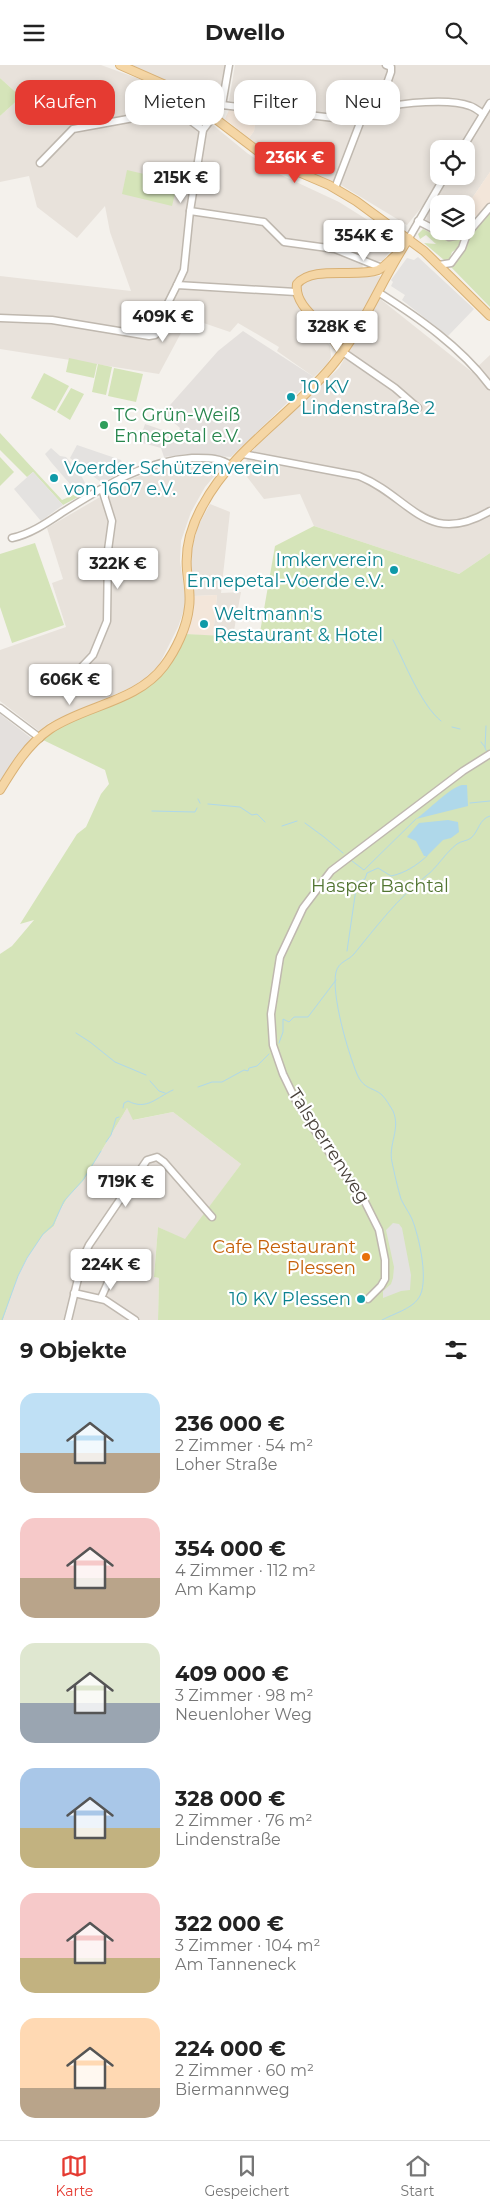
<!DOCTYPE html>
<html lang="de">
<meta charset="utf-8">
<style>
:root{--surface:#fff;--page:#f6f6f6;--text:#222;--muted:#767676;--line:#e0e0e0;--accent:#e53b32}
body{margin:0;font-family:Montserrat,sans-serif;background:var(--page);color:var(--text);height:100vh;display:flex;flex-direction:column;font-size:19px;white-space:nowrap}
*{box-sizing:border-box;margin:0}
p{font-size:16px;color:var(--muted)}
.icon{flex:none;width:28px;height:28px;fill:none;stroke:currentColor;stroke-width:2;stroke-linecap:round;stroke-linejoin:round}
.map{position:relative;height:1255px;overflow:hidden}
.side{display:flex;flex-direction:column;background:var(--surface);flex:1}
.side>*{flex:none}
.guide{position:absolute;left:15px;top:15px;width:460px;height:45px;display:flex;gap:10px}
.tools{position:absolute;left:430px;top:75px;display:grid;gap:10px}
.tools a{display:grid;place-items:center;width:45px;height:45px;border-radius:10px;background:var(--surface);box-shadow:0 2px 8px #0003;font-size:25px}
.price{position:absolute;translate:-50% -42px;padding:0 11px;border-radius:5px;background:#fff;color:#222;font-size:16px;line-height:32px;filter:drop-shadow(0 1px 2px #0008)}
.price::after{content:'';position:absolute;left:50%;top:30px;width:15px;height:11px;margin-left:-8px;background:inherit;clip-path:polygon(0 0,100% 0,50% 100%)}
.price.current{background:var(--accent);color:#fff}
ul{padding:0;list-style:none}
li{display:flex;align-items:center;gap:15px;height:125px;padding:0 20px}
li span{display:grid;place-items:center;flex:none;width:140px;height:100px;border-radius:15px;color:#555}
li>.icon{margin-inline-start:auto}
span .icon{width:60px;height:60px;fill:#fffc;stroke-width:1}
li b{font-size:21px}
h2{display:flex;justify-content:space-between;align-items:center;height:60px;padding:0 20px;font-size:21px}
.tag{padding:0 18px;border-radius:15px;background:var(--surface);box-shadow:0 2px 8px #0003;font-size:18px;line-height:45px}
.tag.current{background:var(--accent);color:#fff}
header{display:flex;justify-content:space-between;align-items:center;height:65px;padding:0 20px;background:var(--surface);font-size:22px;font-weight:700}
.tab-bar{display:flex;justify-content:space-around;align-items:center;height:70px;border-top:1px solid var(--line);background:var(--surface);font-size:14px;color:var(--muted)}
.tab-bar a{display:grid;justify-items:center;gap:2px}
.tab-bar .current{color:var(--accent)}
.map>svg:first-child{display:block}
</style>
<header><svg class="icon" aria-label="menu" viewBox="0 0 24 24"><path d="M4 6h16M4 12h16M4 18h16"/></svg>Dwello<svg class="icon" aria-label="search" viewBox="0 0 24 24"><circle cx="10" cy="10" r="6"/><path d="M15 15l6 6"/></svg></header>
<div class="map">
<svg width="490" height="1255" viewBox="0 0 490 1255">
<rect width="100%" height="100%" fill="#f4f1ec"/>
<!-- residential -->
<g fill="#e8e2db">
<polygon points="0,0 101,0 145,16 174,31 202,51 247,88 279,109 339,137 398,174 383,196 363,197 362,212 380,211 381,213 346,273 341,273 326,256 317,264 330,281 331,292 327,299 314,312 277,286 279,282 238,258 230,267 189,253 159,309 0,284 0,211 131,226 110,167 105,141 77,173 37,142 29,111 0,117 0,51 21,32 0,13"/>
<polygon points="132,0 225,0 220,33 212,42 191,28"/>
<polygon points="235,0 490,0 490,36 460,84 439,84 439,111 443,111 431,131 407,160 341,120 276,93 249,73 254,66 257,40 229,36"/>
<polygon points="490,45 490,107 466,142 466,139 439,139 439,164 426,155 433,132 446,111 466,111 466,84 463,84"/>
<polygon points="379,233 472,307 490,290 490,488 459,509 314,461 300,429 264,434 241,404 253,385 339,303"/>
<polygon points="182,396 211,396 218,397 222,402 205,422 191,447 181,476 180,496 185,530 185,542 178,562 159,600 145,613 130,623 49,658 39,666 0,636 0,585 66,562 52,518 63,514 47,463 131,414"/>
<polygon points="210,439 230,447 221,528 241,527 233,571 213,571 217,530 194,531 191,502 192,483 198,461"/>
<polygon points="127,1043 134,1055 173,1047 241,1099 185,1175 158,1162 154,1212 159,1213 158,1255 3,1255 18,1211 27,1193 43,1170 54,1161 60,1145 68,1132 84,1115"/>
</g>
<!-- commercial -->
<g fill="#f3e6da">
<polygon points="229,45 257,49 254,66 249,73 225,54"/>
<polygon points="490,107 490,139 477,152 466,142"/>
<polygon points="217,530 213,571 186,569 193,548 194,531"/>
</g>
<!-- industrial -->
<g fill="#e4e0dd">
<polygon points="243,266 314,312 231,392 188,389 164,392 161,383 139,377 145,359 177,370 180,363 163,348 218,286"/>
<polygon points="0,649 31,673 0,718"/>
</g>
<!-- green -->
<g fill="#d5e4b9">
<polygon points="0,13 21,32 0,51"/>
<polygon points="127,105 178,117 172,141 122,129"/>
<polygon points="490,148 490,242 451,202 468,176 470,170"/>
<polygon points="423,164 448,176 460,174 461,177 458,183 452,187 449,195 444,195 424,178 436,179 426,170 420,174 418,169"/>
<polygon points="69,293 97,299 94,313 66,307"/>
<polygon points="98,299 112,302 106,330 92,327"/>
<polygon points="114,303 143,309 136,337 108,331"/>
<polygon points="44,308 69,321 55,346 31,333"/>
<polygon points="71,323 84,329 70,355 57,347"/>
<polygon points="0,368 62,435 78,428 80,431 63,440 33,407 27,412 0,385"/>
<polygon points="0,392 14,407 0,421"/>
<polygon points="314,461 459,509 490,488 490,1255 158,1255 159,1213 154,1212 158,1162 185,1174 241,1099 173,1047 133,1055 127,1043 84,1115 68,1132 60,1145 54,1161 43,1170 27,1193 18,1211 3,1255 0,1255 0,889 12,881 34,855 20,859 77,769 86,762 101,729 109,719 105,705 41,674 73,654 154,616 171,598 186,569 259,573 275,481"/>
<polygon points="35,478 64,560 12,578 0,542 0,489"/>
</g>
<!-- parking -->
<g fill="#e4e2e0">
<polygon points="418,192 474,244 448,271 402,235 405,230 391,221 393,217 391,215 407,193 414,195"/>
<polygon points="77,380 121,395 125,403 123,407 118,406 116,410 102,418 70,393"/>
<polygon points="51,383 60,391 66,392 81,410 86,420 82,425 78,428 77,425 73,427 70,419 51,397 45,389"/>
<polygon points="33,407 63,440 41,456 14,424"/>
<polygon points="393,1158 399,1159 402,1163 411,1210 410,1225 401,1226 383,1233 383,1226 391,1219 393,1213 394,1202 386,1165"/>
</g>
<!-- water -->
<g fill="#afd8ea">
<path d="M 462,720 L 467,720 L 468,741 L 416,754 C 429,745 449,723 462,720 Z"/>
<polygon points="448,755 458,757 459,767 451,773 443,775 427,791 424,791 416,776 407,772 419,758"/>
</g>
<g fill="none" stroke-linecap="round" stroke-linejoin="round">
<!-- stream -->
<g stroke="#afd8ea" stroke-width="1">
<path d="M 393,575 C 405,598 421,640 441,656"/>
<polyline points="486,661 485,683 487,687"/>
<polyline points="452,662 460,664"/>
<polyline points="481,677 485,682"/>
<polyline points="198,734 200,738"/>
<polyline points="470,738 490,736"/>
<polyline points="208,739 240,742 252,750 257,749 265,757"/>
<polyline points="152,746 195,747 197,743"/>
<polyline points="305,758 324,772 343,788"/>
<polyline points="282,761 297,756"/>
<polyline points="352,796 364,805 416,754"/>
<path d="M 347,886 L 357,817 L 365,814 L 367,808 L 378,803 L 391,811 C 405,808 416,801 427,791"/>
<polyline points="76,968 90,977 115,997 146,1010"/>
<polyline points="279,978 283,967 283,954 289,957 294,952 308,952 336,915"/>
<polyline points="150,1016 159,1026 165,1028"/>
<polyline points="198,1022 212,1017 222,1017 244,1005 248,1006 249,1003 257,1001 269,989"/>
<path d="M 123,1043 L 124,1038 L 128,1036 C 147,1046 157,1032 173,1025"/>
<polyline points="106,1077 111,1070 116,1053 119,1052"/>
<polyline points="2,1255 18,1211 27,1193 43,1169 53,1160 64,1136 83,1115 101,1086"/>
<path d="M 382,1255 C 393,1249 411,1244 418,1234 C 430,1219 419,1171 412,1154 C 409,1147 404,1141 401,1134 C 398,1124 394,1107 392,1097 C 388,1079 401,1064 393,1046 C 390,1041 386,1034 382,1030 C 373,1022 364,1025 357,1009 C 348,987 331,930 336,907 C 339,896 348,896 354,889 C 376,862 398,833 426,811 C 437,803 445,788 457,779 C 461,776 467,776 471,773 C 479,766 479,754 490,751"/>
</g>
<!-- minor casing -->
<g stroke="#bfb8af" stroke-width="9">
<g id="minor">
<path d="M 222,40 L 343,54 C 356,51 368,46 381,43 C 402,38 449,33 470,41 C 474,42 479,46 483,49"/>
<polyline points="378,44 391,7 391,2 386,0"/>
<polyline points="462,84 490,38"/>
<polyline points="40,98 73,64 172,46 183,50 203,65"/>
<polyline points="335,123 363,50"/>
<polyline points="190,146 264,157 284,177 335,184 382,203"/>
<polyline points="418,156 449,172 467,169"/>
<polyline points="409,173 445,111"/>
<polyline points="439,200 451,198 462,183 467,169 490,142"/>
<polyline points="177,220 184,205 190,146 203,65 222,40 229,0"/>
<path d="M 378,227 C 419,253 461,282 490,321"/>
<polyline points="0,253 52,255 149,271 155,270 162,264 168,238 177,220 296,227"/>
<polyline points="343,287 395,323 418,343"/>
<path d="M 243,389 L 359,411 C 411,432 426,483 490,446"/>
<path d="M 12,473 C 31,469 48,457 63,447 C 103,422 143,396 192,393 C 207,393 219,392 232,401"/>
<polyline points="72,612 93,590 107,556 108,485 112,456 102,424"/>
<polyline points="0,643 40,673"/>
<polyline points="74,1228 105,1235 135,1255"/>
<polyline points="101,1233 114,1204"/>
<polyline points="368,1234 381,1221 385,1214 385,1195 379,1165 362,1131 340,1104 297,1038 283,1009 273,980 271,949 280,892 303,843 331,806 463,706 490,689"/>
<polyline points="68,1255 83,1193 89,1180 147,1095 157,1092 164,1097 212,1152"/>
</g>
</g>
<!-- major casing -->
<g stroke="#d9b175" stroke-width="10">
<g id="major">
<polyline points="120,0 179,26 268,94 329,120 356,136 424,186 490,251"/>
<path d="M 343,287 C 337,281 334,274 328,267 C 317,254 294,239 297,219 C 312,200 356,213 378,205 C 385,202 390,195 396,190"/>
<path d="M 0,725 C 14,702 28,679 50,664 C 86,640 137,637 164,601 C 176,585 187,562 189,542 C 191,530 188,517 187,505 C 185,482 192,459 203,440 C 233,384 291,350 331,302 C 363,264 381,215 409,173"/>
</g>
</g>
<!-- minor -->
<use href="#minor" stroke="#fff" stroke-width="6"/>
<!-- major -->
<use href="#major" stroke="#f5d6a5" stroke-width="8"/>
</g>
<!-- markers -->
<g fill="#0f9aa8" stroke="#fff" stroke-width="2">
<circle cx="291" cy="332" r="5"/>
<circle cx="54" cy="413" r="5"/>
<circle cx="394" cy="505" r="5"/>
<circle cx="204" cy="559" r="5"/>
<circle cx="361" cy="1234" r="5"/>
</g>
<circle fill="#2e9e5b" stroke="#fff" stroke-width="2" cx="104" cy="360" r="5"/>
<circle fill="#e8710a" stroke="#fff" stroke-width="2" cx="366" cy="1192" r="5"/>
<g text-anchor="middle" stroke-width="4.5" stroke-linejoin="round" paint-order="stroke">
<!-- culture labels -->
<g font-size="18" fill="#0d838f" stroke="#fff" text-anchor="start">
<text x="301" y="328">10 KV<tspan x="301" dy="21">Lindenstraße 2</tspan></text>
<text x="64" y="409">Voerder Schützenverein<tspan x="64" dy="21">von 1607 e.V.</tspan></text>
<text x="384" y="501" text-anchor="end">Imkerverein<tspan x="384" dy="21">Ennepetal-Voerde e.V.</tspan></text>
<text x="214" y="555">Weltmann's<tspan x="214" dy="21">Restaurant &amp; Hotel</tspan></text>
<text x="351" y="1240" text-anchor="end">10 KV Plessen</text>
</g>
<!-- leisure labels -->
<g font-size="18" fill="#27864d" stroke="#fff" text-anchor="start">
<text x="114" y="356">TC Grün-Weiß<tspan x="114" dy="21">Ennepetal e.V.</tspan></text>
</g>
<!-- park labels -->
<g font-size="18" fill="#527532" stroke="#fff">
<text x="380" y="827">Hasper Bachtal</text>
</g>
<!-- street labels -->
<g font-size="18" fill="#48413a" stroke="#fff">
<text transform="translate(329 1081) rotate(57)" y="6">Talsperrenweg</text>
</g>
<!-- food labels -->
<g font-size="18" fill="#c56008" stroke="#fff" text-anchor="end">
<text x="356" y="1188">Cafe Restaurant<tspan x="356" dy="21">Plessen</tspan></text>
</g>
</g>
</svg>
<div class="tools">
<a><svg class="icon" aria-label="locate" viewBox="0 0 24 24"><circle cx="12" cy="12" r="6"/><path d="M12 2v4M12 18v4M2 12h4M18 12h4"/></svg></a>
<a><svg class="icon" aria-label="layers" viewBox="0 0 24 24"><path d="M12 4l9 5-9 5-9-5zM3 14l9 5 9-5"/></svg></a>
</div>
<b class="price current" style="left:295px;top:119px">236K €</b>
<b class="price" style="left:181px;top:139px">215K €</b>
<b class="price" style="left:364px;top:197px">354K €</b>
<b class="price" style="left:163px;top:278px">409K €</b>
<b class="price" style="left:337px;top:288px">328K €</b>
<b class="price" style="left:118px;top:525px">322K €</b>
<b class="price" style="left:70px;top:641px">606K €</b>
<b class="price" style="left:126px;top:1143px">719K €</b>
<b class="price" style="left:111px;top:1226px">224K €</b>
<div class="guide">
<a class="tag current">Kaufen</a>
<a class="tag">Mieten</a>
<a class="tag">Filter</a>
<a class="tag">Neu</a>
</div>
</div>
<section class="side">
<h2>9 Objekte<svg class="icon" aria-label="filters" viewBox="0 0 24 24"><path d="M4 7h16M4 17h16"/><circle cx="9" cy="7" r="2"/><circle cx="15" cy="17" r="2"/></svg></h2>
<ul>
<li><span style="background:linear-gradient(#bfe0f5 60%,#b9a48a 0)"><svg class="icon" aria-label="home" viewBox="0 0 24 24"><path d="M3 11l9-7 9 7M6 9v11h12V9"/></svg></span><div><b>236 000 €</b><p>2 Zimmer · 54 m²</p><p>Loher Straße</p></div></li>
<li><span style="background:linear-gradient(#f6c9c9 60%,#b9a48a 0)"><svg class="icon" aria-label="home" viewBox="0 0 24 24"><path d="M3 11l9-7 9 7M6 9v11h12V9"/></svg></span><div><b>354 000 €</b><p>4 Zimmer · 112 m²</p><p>Am Kamp</p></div></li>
<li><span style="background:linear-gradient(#dfe7d0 60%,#9aa5b1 0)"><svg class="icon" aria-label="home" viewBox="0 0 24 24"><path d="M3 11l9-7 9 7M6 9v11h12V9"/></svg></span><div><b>409 000 €</b><p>3 Zimmer · 98 m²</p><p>Neuenloher Weg</p></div></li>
<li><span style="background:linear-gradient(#a9c7e8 60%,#c2b280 0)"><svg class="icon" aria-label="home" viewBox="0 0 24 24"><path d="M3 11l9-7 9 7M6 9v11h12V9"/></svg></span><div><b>328 000 €</b><p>2 Zimmer · 76 m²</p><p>Lindenstraße</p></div></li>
<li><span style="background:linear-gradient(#f6c9c9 65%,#c2b280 0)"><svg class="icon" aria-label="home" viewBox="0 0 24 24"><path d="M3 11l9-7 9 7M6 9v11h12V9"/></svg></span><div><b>322 000 €</b><p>3 Zimmer · 104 m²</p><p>Am Tanneneck</p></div></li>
<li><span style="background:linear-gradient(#ffd9b3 70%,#b9a48a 0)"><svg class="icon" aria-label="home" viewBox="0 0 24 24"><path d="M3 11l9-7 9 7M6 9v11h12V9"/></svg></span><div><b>224 000 €</b><p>2 Zimmer · 60 m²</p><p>Biermannweg</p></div></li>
</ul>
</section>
<nav class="tab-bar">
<a class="current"><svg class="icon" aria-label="map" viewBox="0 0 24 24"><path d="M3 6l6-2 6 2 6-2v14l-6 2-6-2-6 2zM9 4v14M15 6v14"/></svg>Karte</a>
<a><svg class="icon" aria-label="saved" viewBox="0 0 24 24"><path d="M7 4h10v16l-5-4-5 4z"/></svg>Gespeichert</a>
<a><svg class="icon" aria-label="home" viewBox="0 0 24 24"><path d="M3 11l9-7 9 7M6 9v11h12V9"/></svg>Start</a>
</nav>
